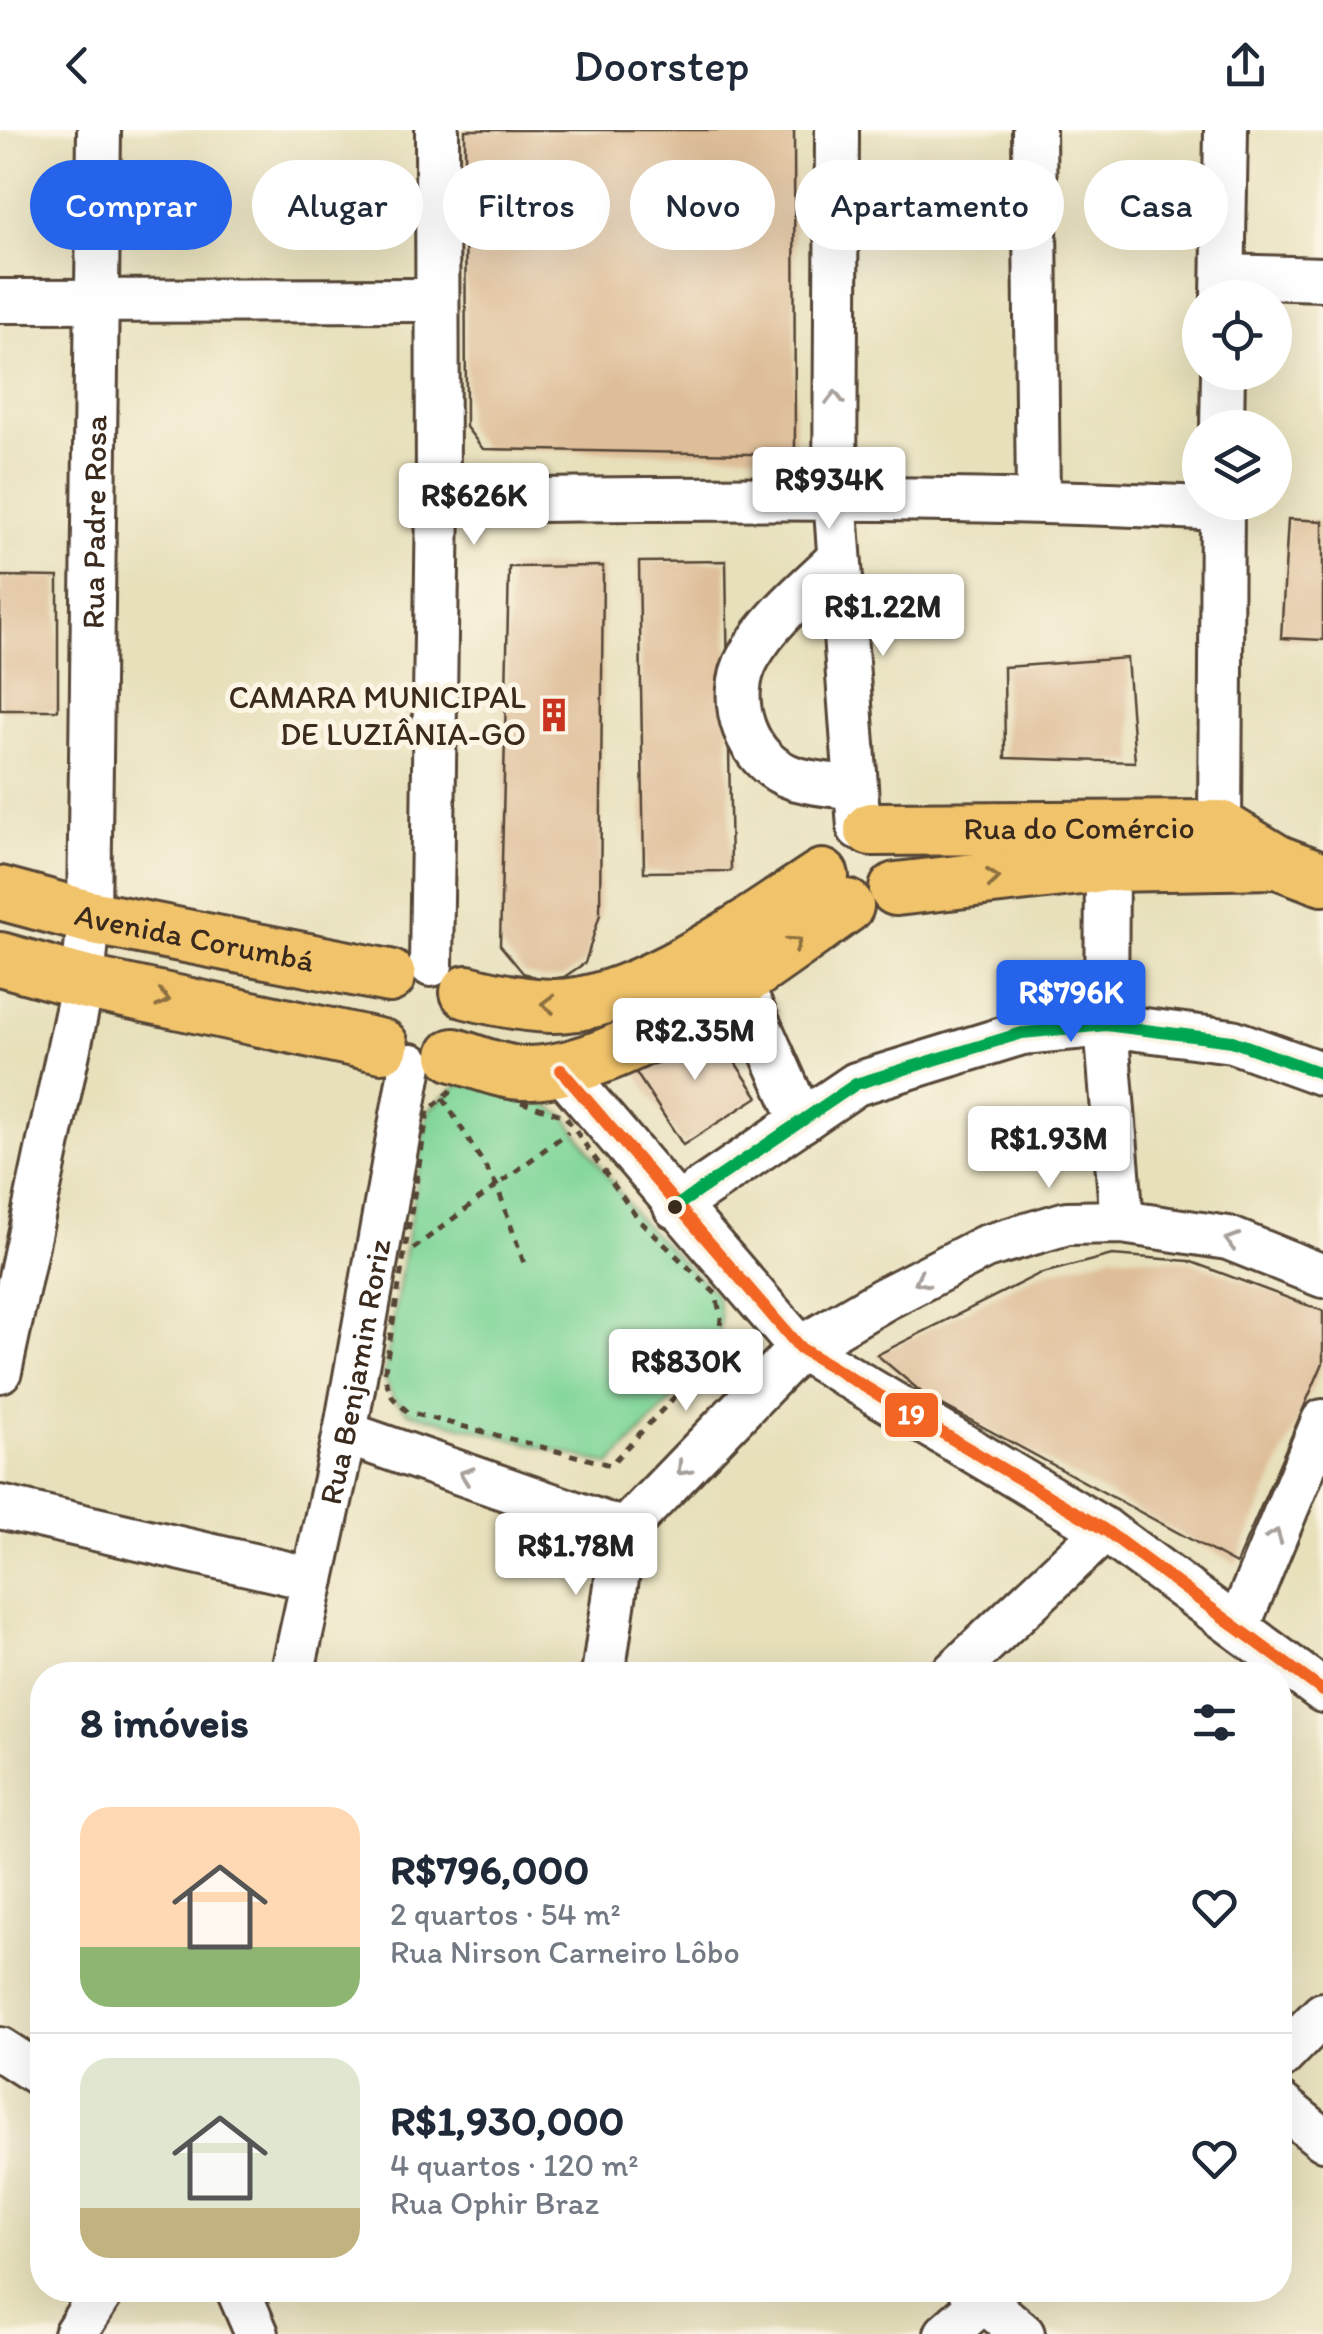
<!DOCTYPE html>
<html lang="pt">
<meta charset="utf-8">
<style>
:root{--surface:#fff;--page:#f6f6f7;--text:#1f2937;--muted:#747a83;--line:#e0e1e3;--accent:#2563eb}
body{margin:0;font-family:Itim,sans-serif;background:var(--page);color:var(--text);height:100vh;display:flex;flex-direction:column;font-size:38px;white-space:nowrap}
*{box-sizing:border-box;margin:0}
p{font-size:32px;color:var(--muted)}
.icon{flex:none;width:55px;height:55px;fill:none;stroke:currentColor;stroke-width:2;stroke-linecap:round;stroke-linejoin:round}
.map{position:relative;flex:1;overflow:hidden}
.sheet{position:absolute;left:30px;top:1532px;width:1262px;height:640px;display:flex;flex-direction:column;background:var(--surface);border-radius:40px;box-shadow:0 10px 40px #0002}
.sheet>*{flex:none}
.guide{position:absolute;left:30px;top:30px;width:1265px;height:90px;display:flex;gap:20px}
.controls{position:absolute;left:1182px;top:150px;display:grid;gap:20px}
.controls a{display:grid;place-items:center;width:110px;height:110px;border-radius:50%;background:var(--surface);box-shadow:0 10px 40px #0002;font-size:50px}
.price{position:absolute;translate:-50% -85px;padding:0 22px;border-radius:10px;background:#fff;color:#222;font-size:32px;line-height:65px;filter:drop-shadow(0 2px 5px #0008)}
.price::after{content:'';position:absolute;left:50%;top:60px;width:30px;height:22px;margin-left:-15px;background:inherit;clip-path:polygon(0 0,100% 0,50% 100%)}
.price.on{background:var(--accent);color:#fff}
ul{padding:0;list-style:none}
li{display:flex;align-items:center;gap:30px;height:250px;padding:0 50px}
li+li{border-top:2px solid var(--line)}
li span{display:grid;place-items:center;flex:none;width:280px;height:200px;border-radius:30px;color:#555}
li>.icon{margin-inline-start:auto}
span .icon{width:120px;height:120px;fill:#fffc;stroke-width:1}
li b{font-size:42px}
h2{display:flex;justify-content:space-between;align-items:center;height:120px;padding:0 50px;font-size:42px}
.pill{padding:0 35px;border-radius:45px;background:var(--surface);box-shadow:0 10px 40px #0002;font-size:35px;line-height:90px}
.pill.on{background:var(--accent);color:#fff}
header{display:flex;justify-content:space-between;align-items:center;height:130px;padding:0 50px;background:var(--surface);font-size:45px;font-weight:600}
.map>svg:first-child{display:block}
</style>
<header><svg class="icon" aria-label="back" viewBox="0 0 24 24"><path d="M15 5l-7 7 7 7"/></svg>Doorstep<svg class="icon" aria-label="share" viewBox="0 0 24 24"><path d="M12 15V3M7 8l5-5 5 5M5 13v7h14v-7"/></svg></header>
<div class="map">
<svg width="1323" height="2204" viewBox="0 0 1323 2204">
<rect width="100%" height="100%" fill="#fcf5e5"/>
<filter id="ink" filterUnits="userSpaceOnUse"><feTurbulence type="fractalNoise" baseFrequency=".01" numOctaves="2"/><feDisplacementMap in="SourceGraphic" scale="20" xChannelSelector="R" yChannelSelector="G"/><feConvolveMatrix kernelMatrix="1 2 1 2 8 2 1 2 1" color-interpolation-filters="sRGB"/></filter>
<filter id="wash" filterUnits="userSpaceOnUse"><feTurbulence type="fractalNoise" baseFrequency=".0048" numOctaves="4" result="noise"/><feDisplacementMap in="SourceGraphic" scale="40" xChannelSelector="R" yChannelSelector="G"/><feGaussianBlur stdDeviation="2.25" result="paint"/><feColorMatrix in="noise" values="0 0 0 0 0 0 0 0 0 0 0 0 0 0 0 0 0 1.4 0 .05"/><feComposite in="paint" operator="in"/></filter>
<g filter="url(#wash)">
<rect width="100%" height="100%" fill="#e7e0bb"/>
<!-- green -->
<polygon fill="#80d69a" stroke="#5e805c" stroke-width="2.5" points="460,953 540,971 565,986 638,1089 716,1164 721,1188 717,1222 610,1335 408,1282 393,1268 384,1246 428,981"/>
<g id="blocks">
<!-- building -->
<g fill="#debe99">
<polygon points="465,0 794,0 795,325 483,319 466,297"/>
<polygon points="1288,389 1323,391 1323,510 1281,508"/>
<polygon points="726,431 731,741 644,742 639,432"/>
<polygon points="603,436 600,784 585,833 564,847 544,850 523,843 500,815 509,437"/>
<polygon points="0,446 58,447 58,580 0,580"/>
<polygon points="1127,528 1135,632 1005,628 1004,537"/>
<polygon points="707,890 758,967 683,1015 633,938"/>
<polygon points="1112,1125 1189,1131 1323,1181 1323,1233 1236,1434 926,1266 877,1225 1039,1144"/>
</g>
</g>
</g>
<g filter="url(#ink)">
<use href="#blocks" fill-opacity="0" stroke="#554536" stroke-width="2.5"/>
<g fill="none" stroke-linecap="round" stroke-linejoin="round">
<!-- minor casing -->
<g stroke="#554536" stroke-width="48">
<g id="minor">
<polyline points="837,0 835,366 859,698"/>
<polyline points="1034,0 1038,369"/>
<polyline points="1224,146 1323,149"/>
<polyline points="1223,168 1226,0"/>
<polyline points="0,171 435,170"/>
<polyline points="1222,298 1223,242"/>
<path d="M 438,371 C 700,368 960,365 1222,379"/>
<path d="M 839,428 C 808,458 771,488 749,526 C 724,569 746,633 794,648 C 813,654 836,655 856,658"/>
<polyline points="1220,697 1222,372"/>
<polyline points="1107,735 1106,895 1122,1092"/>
<polyline points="431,835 438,371 437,0"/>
<polyline points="740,852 802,991"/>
<polyline points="561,940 800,1218 1105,1400 1323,1561"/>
<polyline points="675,1077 856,954 1022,903 1106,895 1232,911 1323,944"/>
<path id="s1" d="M 0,1241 L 83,852 L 89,787 L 99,0"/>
<polyline points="345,1303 624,1400"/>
<polyline points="0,1377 313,1449"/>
<polyline points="1238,1497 1323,1291"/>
<path id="s2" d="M 292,1545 L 345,1303 L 411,935"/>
<polyline points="603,1545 624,1400 800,1218 884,1169 985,1117 1067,1093 1122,1092 1228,1108 1323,1146"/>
<polyline points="951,1545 1105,1400"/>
<polyline points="0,1919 42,1946"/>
<polyline points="1280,1928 1323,1884"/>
<polyline points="1280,1974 1323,2009"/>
<polyline points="238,2160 257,2204"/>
<polyline points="971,2160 1023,2204"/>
<polyline points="75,2204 103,2160"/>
<polyline points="946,2204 996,2160"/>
</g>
</g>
<!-- major casing -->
<g stroke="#554536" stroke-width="58">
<g id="major">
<path id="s3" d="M 871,699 L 1220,697 L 1278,732 L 1323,749"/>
<polyline points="896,759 1107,735 1278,732"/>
<path id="s4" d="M 0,763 L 89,787 L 389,846"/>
<polyline points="0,829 83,852 382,916"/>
<path d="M 467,862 C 494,869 522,875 551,876 C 635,878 753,791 822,746"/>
<path d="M 454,925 C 475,931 500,942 521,943 C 622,946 766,833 847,776"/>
</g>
</g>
<!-- path -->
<g stroke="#554536" stroke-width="5" stroke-dasharray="8 8" stroke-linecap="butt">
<polygon points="460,953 565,986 638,1089 716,1164 721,1188 717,1222 610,1335 408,1282 393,1268 384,1246 428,981"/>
<polyline points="443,968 497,1056 526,1139"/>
<polyline points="413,1119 568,1002"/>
</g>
<!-- minor -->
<use href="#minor" stroke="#fff" stroke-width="42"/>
<!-- major -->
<use href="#major" stroke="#f1c36a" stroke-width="52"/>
<!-- bus-1 casing -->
<g stroke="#fcf5e5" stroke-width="20">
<polyline id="bus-1" points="561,940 800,1218 1105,1400 1323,1561"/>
</g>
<!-- bus-2 casing -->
<g stroke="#fcf5e5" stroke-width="20">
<polyline id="bus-2" points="675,1077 856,954 1022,903 1106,895 1232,911 1323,944"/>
</g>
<!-- bus-1 -->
<use href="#bus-1" stroke="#f26522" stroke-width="12"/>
<!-- bus-2 -->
<use href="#bus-2" stroke="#00a651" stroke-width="12"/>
</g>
<!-- one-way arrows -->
<defs><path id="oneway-chevron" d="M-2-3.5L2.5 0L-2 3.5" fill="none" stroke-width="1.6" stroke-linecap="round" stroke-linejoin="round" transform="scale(2.5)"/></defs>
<g stroke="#a79f9a">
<use href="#oneway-chevron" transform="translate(835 268) rotate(-90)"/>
<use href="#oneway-chevron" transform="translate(1232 1111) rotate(-163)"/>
<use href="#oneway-chevron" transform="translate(921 1150) rotate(153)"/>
<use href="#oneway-chevron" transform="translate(683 1339) rotate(134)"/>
<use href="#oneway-chevron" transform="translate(466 1345) rotate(-161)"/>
<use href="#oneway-chevron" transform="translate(1275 1406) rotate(-68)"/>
</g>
<g stroke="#8d6f40">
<use href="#oneway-chevron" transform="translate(993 748) rotate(-6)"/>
<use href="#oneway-chevron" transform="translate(795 813) rotate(-35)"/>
<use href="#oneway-chevron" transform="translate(163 869) rotate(12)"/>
<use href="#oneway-chevron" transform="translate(548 874) rotate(-179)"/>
</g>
</g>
<!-- icons -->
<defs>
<g id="building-bare" transform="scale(2.7)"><path d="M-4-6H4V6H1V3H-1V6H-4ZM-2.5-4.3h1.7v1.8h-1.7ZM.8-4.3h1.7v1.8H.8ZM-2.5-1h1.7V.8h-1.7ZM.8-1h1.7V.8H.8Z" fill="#c8321e" stroke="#fcf5e5" stroke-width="2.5" paint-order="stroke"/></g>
</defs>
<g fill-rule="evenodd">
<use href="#building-bare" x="554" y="585"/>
</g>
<!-- markers -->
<circle fill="#3b2a1e" stroke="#fcf5e5" stroke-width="4" cx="675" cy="1077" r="9"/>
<g text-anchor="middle" stroke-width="10" stroke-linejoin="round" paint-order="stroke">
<!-- street labels -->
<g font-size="32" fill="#3b2a1e" stroke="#fcf5e5">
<text dy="11" stroke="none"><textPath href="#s1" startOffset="858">Rua Padre Rosa</textPath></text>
<text dy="11" stroke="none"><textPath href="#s3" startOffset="208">Rua do Comércio</textPath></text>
<text dy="11" stroke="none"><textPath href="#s4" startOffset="200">Avenida Corumbá</textPath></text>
<text dy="11" stroke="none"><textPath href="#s2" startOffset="310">Rua Benjamin Roriz</textPath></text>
</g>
<!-- poi labels -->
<g font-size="32" fill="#3b2a1e" stroke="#fcf5e5" text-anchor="end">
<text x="526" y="578">CAMARA MUNICIPAL<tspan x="526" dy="37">DE LUZIÂNIA-GO</tspan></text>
</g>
</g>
<rect stroke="#fcf5e5" stroke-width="4" x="883" y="1261" width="57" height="48" rx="10" fill="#f26522"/>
<g font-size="28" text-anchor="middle" font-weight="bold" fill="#fff">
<text x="911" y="1294">19</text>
</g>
</svg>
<div class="controls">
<a><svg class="icon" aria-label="locate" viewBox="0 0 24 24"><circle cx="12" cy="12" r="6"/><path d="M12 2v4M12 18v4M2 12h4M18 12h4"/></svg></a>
<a><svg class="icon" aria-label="layers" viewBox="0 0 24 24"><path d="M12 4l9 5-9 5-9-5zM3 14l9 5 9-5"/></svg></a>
</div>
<b class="price" style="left:829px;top:402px">R$934K</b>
<b class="price" style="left:474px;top:418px">R$626K</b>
<b class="price" style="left:883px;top:529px">R$1.22M</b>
<b class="price on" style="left:1071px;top:915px">R$796K</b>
<b class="price" style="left:695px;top:953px">R$2.35M</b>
<b class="price" style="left:1049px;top:1061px">R$1.93M</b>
<b class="price" style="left:686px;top:1284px">R$830K</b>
<b class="price" style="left:576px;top:1468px">R$1.78M</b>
<div class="guide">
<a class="pill on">Comprar</a>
<a class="pill">Alugar</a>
<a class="pill">Filtros</a>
<a class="pill">Novo</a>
<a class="pill">Apartamento</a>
<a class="pill">Casa</a>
</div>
<section class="sheet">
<h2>8 imóveis<svg class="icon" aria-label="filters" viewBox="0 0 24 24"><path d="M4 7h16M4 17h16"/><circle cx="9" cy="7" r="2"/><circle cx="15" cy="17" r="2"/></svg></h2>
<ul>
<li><span style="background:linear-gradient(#ffd9b3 70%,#8fb573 0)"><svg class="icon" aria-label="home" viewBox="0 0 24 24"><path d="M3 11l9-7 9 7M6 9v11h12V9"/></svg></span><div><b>R$796,000</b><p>2 quartos · 54 m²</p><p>Rua Nirson Carneiro Lôbo</p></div><svg class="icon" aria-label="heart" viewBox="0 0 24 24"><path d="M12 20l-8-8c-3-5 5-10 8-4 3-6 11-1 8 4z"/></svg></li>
<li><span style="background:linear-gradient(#dfe7d0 75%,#c2b280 0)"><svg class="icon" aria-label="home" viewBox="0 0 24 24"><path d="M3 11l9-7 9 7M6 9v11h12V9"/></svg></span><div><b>R$1,930,000</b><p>4 quartos · 120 m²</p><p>Rua Ophir Braz</p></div><svg class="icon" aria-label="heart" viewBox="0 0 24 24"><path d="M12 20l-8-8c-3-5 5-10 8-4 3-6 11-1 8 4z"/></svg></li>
</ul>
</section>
</div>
